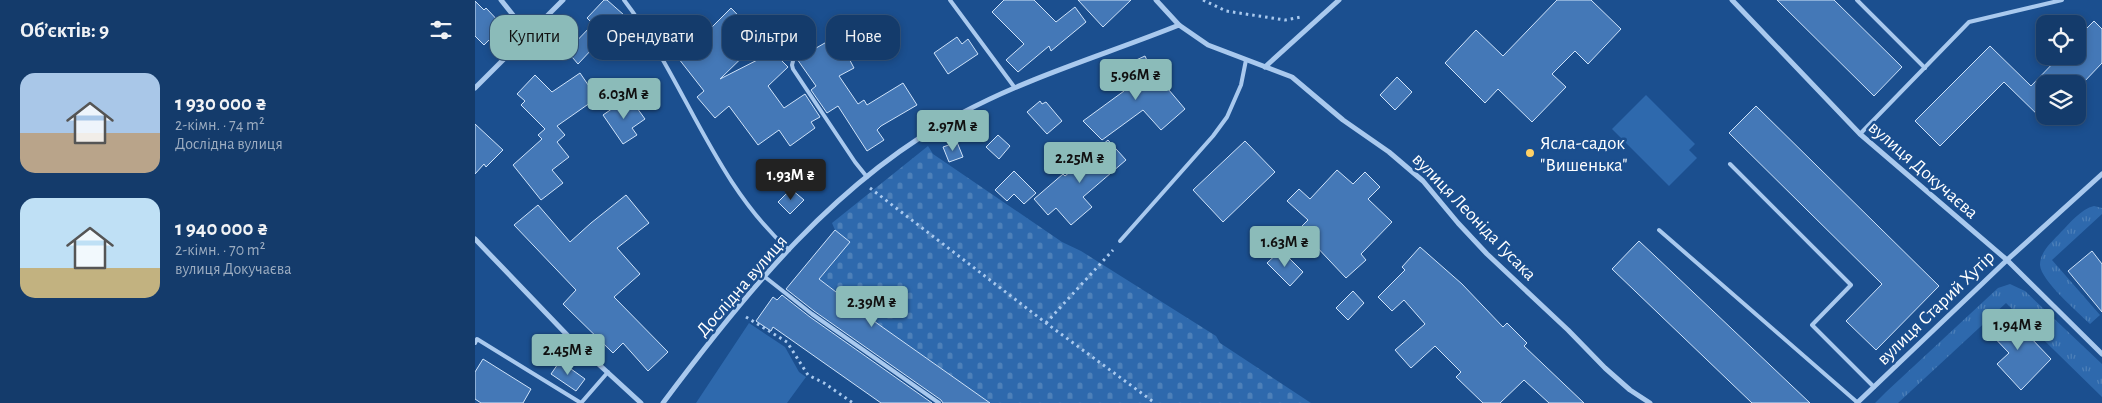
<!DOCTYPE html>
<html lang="uk">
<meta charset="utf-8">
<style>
:root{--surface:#143b6b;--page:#1d4271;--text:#f1f3f6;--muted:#9dadc1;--line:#33557e;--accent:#8bbbb9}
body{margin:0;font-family:"Alegreya Sans",sans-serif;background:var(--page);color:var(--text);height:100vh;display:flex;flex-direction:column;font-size:19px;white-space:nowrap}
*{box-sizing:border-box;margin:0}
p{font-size:16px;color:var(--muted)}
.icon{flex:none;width:28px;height:28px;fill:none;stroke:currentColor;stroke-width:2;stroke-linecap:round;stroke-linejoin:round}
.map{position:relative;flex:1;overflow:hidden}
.side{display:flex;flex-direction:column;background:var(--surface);width:475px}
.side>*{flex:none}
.guide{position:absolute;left:15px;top:15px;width:475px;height:45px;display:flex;gap:10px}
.buttons{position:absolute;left:1561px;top:15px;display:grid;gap:10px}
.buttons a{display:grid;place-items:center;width:50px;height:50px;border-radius:10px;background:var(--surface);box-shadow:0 2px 8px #0003,0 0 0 1px var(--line);font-size:25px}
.price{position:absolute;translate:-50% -42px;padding:0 11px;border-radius:5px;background:var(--accent);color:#111;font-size:16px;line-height:32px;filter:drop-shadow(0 1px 2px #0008)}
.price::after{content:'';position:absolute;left:50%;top:30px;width:15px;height:11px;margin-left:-8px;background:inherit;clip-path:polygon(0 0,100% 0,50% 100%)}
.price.selected{background:#222;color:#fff}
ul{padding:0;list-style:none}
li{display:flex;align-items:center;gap:15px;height:125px;padding:0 20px}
li span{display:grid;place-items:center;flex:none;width:140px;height:100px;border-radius:15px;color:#555}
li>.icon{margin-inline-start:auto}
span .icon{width:60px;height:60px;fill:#fffc;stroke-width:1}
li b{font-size:21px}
h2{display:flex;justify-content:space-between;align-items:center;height:60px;padding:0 20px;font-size:21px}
.pill{padding:0 18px;border-radius:15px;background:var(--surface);box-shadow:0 2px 8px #0003,0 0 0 1px var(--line);font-size:18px;line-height:45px}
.pill.selected{background:var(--accent);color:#111}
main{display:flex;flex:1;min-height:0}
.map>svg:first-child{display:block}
</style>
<main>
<section class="side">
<h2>Об’єктів: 9<svg class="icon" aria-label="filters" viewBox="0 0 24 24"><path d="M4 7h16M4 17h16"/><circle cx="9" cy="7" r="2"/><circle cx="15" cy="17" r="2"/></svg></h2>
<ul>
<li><span style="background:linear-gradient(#a9c7e8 60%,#b9a48a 0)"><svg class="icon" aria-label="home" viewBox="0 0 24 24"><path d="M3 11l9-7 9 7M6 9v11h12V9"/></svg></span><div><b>1 930 000 ₴</b><p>2-кімн. · 74 m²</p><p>Дослідна вулиця</p></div></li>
<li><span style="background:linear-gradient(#bfe0f5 70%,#c2b280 0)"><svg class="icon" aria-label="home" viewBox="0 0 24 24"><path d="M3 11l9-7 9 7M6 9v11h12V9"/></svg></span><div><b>1 940 000 ₴</b><p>2-кімн. · 70 m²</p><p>вулиця Докучаєва</p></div></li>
</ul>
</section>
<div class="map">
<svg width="1627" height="403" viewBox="0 0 1627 403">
<defs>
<pattern id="grass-tufts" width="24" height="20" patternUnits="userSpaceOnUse" patternTransform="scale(1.25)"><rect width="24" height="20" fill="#2e69ad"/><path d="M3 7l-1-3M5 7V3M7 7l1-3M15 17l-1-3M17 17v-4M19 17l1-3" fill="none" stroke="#4d80b9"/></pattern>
<pattern id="cemetery-stones" width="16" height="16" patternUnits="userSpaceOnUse" patternTransform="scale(1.25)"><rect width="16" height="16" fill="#2e69ad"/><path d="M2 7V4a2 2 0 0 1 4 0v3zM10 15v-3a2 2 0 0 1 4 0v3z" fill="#4d80b9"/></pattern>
</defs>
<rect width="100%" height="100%" fill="#1b4f8f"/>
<!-- grass -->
<g fill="url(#grass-tufts)">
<path d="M 1619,206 L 1627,208 L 1627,214 L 1577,260 L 1625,315 L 1615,324 C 1603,312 1566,281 1565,265 C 1565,251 1578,241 1586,232 C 1595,223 1606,209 1619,206 Z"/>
<polygon points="1535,284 1550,291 1627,364 1627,397 1531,303 1423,403 1400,403 1411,392 1523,288"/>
</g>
<!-- cemetery -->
<polygon fill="url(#cemetery-stones)" points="453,146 458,154 587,242 606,251 741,336 745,343 836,403 515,403 403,324 344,279 374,242 360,230 357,223"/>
<!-- garden -->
<g fill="#2e69ad">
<polygon points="1171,95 1220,144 1214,150 1222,158 1194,186 1137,129"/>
<polygon points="274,323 310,347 324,372 331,377 312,403 221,403"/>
</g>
<!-- building -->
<g fill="#4478b7" stroke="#cfe3fa">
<polygon points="129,0 132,0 149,15 103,64 92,51 118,24 112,18"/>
<polygon points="529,0 559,0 581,22 600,7 611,22 576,51 574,46 543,72 531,60 549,44 517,12"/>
<polygon points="603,0 656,0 628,27"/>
<polygon points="1082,0 1116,0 1146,29 1113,64 1100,51 1077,74 1091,87 1057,122 1023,89 1010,103 970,63 1001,30 1028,56"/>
<polygon points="1302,0 1359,0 1427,67 1399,96"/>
<polygon points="0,1 9,10 11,8 28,26 9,45 0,36"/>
<polygon points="256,8 286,39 245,79 298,52 313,67 293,86 309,108 330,94 345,117 336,122 340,128 315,146 304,130 283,145 254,106 240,118 222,97 229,91 200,54 218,40 220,44"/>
<polygon points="1619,21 1627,29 1627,63 1607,84 1570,84 1570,122 1529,82 1465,146 1440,121 1515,46 1556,86 1585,56 1602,56 1602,38"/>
<polygon points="362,36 379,68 364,76 383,104 389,100 392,105 428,83 442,105 406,126 402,130 409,140 392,151 363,106 352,113 336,90 341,86 322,59"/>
<polygon points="482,37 487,44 493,39 503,54 473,74 459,53"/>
<polygon points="670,56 684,87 688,83 710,109 686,130 668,110 627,140 608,121 649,91 639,70"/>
<polygon points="105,73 122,98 82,126 90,135 82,142 94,157 77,170 88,183 66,200 38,165 67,139 63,135 70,129 46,105 50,101 42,94 60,75 77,92"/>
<polygon points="922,77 937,92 920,110 905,95"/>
<polygon points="154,97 170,119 157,128 162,135 148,144 128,115"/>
<polygon points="565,101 567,104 571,102 587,121 572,134 552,112"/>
<polygon points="1281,106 1464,286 1401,350 1371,321 1407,284 1254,133"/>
<polygon points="0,124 28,150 11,167 9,164 0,174"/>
<polygon points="523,135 535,146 524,159 511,147"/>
<polygon points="633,140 651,160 608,197 617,207 596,225 581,208 573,215 559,199 588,174 590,176"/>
<polygon points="770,141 800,172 748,222 718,190"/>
<polygon points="482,142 488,157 474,162 468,147"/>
<polygon points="862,170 878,184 890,172 905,187 893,199 917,222 886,254 891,260 871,278 838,243 840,240 826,227 833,220 812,201 824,189 835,199"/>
<polygon points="539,171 561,193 549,204 539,194 532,201 520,190"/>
<polygon points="316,189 329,200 315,214 303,202"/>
<polygon points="151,195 174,223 142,248 165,274 139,297 193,352 173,371 148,343 138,353 88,304 101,290 39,225 63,205 95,242 116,223"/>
<polygon points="360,230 375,242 344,279 403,324 515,403 468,403 466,400 339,311 311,289"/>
<polygon points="1164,241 1180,256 1335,403 1277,403 1137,269"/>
<polygon points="945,247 987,284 1028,327 1032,323 1052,343 1049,346 1109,403 1074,403 1049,380 1025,403 1008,403 981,377 986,372 960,346 936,368 920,350 950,324 929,300 917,311 903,297 930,270 927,267"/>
<polygon points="806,250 828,272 815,286 792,263"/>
<polygon points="1617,251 1627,264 1627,312 1593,271"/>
<polygon points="878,291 889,303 873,320 861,308"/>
<polygon points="307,295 335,317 457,403 406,403 298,327 296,331 281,321 298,297 302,300"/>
<polygon points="1531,312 1576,359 1546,390 1522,364 1534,353 1512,330"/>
<polygon points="8,359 56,389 48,403 6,403 0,399 0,372"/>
<polygon points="85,361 110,379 101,391 76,374"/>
</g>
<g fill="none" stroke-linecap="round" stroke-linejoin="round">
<!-- path -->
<g stroke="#a9c9ee" stroke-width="3" stroke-dasharray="2.5 4" stroke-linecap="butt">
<polyline points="728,0 751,11 810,20 826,17"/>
<polyline points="395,188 571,323 680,403"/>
<polyline points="271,317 312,342 333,375 349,383 378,403"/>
<polyline points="571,323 638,250"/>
</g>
<!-- service -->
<g stroke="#a9c9ee" stroke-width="4">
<path d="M 149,0 C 210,80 238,182 314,250"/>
<polyline points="475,0 540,88"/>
<polyline points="1382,0 1450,68"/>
<polyline points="319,57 317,65 318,69 380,162 392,177"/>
<polyline points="1385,134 1494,22 1587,0"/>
<polyline points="1255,164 1376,285 1337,325 1399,387"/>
<polyline points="1184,230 1383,403"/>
<polyline points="645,241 738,136 752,117 766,85 771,60"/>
<polyline points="290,277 337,314 464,403"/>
<polyline points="0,343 2,339 106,403"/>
<polyline points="106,403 133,372"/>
</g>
<!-- minor -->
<g stroke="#a9c9ee" stroke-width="5">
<polyline points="26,0 53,34"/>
<polyline points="681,0 704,25"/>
<polyline points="1257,0 1385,134 1532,260 1627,354"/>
<polyline points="790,67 864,0"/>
<polyline points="0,88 88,0"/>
<polyline points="0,239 95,338 166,403"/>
<path d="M 188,403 C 270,293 363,178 487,113 C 556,76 632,54 704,25 L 733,45 L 817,77 L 868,120 L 914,152 L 948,181 L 983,223 L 1012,254 L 1093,330 L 1130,368 L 1155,390 L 1175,403"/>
<polyline points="1382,403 1532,260 1627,174"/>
</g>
</g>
<!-- markers -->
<circle fill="#ffd166" stroke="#1b4f8f" stroke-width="2" cx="1055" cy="153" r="5"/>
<g text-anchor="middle" stroke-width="5" stroke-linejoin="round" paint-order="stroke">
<!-- poi labels -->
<g font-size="19" fill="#fff" stroke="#1b4f8f" text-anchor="start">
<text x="1065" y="149">Ясла-садок<tspan x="1065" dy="22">"Вишенька"</tspan></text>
</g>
<!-- street labels -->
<g font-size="19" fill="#fff" stroke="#1b4f8f">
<text transform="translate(1449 169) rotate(41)" y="7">вулиця Докучаєва</text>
<text transform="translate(1000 216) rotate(46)" y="7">вулиця Леоніда Гусака</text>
<text transform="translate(266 285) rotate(-49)" y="7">Дослідна вулиця</text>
<text transform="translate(1460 307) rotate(-44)" y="7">вулиця Старий Хутір</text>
</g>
</g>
</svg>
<div class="buttons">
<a><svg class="icon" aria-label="locate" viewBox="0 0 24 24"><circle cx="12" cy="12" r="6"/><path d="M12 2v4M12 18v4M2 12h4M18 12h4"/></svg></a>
<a><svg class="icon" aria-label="layers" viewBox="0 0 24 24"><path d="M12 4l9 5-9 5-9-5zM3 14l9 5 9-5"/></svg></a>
</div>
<b class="price" style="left:661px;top:101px">5.96M ₴</b>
<b class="price" style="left:149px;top:120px">6.03M ₴</b>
<b class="price" style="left:478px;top:152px">2.97M ₴</b>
<b class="price" style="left:605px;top:184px">2.25M ₴</b>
<b class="price selected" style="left:316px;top:201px">1.93M ₴</b>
<b class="price" style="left:810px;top:268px">1.63M ₴</b>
<b class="price" style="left:397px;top:328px">2.39M ₴</b>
<b class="price" style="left:1543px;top:351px">1.94M ₴</b>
<b class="price" style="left:93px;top:376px">2.45M ₴</b>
<div class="guide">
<a class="pill selected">Купити</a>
<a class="pill">Орендувати</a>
<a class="pill">Фільтри</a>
<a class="pill">Нове</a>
</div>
</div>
</main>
